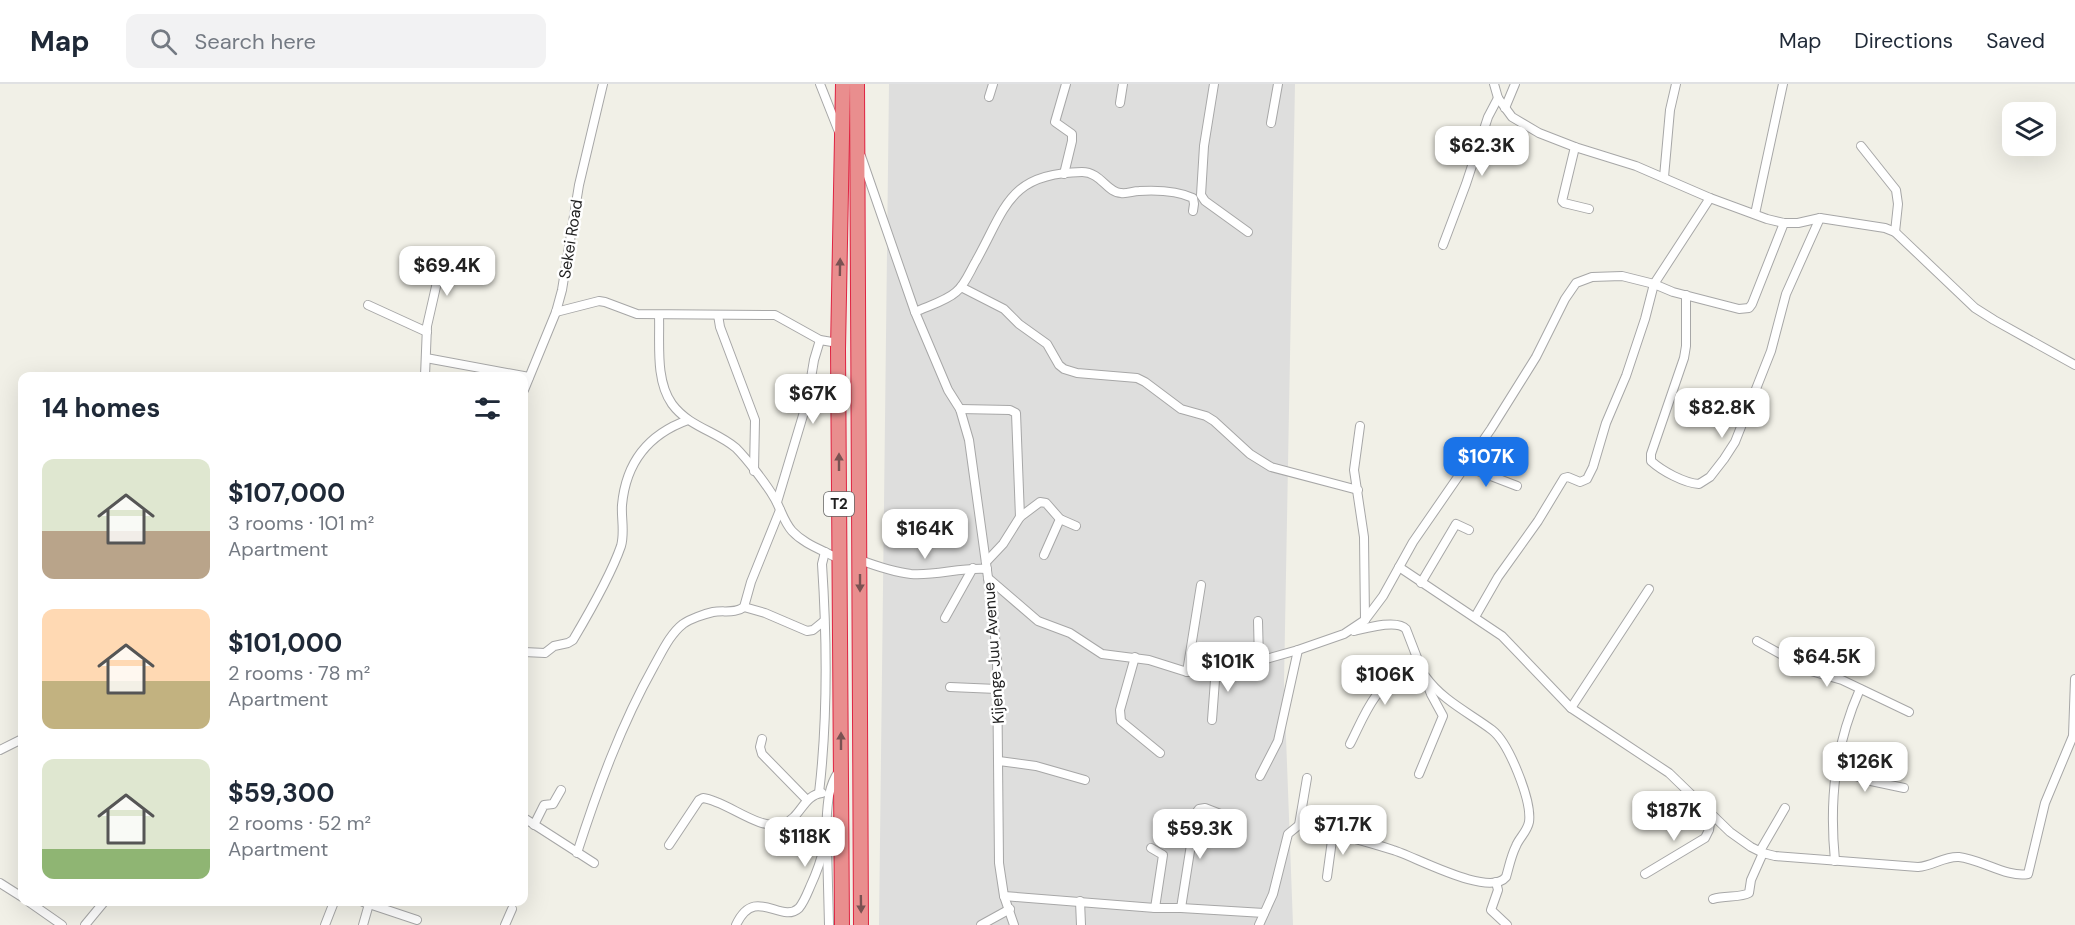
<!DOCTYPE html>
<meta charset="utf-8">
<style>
:root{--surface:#fff;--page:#f2f2f3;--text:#1f2937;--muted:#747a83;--line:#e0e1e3;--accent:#1a73e8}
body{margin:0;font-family:"DM Sans",sans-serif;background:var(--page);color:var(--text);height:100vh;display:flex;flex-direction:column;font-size:22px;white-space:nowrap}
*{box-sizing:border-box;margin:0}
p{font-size:20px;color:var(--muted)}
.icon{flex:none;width:33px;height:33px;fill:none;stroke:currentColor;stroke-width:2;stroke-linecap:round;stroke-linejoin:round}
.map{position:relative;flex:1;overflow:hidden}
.panel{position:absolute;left:18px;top:288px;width:510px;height:534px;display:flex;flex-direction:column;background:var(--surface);border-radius:12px;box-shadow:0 6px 24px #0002}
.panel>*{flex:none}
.tools{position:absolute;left:2002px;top:18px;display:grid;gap:12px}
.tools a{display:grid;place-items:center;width:54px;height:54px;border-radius:12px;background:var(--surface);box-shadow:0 6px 24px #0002;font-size:30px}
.price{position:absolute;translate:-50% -51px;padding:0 14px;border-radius:12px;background:#fff;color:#222;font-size:20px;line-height:39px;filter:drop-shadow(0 2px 3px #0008)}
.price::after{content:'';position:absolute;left:50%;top:36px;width:18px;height:14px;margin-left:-9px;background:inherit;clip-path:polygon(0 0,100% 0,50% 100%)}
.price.on{background:var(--accent);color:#fff}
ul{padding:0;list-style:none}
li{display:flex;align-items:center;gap:18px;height:150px;padding:0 24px}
li span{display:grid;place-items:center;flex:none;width:168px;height:120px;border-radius:12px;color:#555}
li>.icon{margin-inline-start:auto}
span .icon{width:72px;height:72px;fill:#fffc;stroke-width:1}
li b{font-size:26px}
h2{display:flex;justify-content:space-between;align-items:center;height:72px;padding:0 24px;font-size:26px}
header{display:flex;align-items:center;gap:36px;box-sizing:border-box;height:84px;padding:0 30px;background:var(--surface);border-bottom:2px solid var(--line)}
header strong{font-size:28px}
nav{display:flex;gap:33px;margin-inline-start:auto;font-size:21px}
.search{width:420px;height:54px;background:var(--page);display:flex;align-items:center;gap:15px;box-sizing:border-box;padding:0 21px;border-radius:12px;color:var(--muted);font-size:22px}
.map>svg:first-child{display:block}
</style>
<header>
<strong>Map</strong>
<div class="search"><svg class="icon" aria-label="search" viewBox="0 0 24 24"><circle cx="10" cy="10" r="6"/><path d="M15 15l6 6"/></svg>Search here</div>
<nav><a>Map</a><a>Directions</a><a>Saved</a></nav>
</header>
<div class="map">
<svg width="2075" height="841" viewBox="0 0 2075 841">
<rect width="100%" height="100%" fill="#f1f0e7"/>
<!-- residential -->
<polygon fill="#dededd" points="889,0 1295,0 1284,599 1293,841 879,841"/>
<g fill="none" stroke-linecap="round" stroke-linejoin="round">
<!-- street casing -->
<g stroke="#a7a7a7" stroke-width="10">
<g id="street">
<polyline points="820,0 839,48"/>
<polyline points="1214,0 1204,62 1201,111 1205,117 1248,148"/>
<polyline points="1494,0 1498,14 1512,33 1539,49 1575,63 1636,82 1710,114 1767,135 1784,139 1798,139 1820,134 1885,144 1895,148 1975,224 1994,236 2075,281"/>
<polyline points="989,13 993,0"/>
<polyline points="1120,19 1123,0"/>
<polyline points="1505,24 1515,0"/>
<polyline points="1271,39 1278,0"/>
<polyline points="1861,62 1896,106 1898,120 1895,148"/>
<polyline points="1575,63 1562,117 1564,119 1589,125"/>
<polyline points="861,72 915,228 948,306 960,325 969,356 993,530 997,574 999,779 1004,812 1014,841"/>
<polyline points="1064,90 1072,57 1072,50 1055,38 1066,0"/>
<polyline points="1664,93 1670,26 1676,0"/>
<polyline points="1755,130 1783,0"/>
<polyline points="1443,161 1466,100 1488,33 1498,14"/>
<polyline points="406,173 436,179 440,185 427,242 425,292"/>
<polyline points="961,203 1004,225 1019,240 1047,260 1059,281 1064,285 1077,289 1137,294 1145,298 1181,325 1206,332 1214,337 1250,370 1271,383 1358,406"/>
<path d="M 1686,211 L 1686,262 L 1684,274 L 1651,370 L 1651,377 C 1662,387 1684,399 1699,400 L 1710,393 L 1724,375 L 1735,358 L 1771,267 L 1786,210 L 1820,134"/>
<polyline points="368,221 427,248"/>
<polyline points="556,228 599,217 605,218 637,230 775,231 820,256 838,259"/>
<path d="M 915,228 C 928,222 946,217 956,208 C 965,201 970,187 976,177 C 1006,123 1009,89 1082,88 C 1101,88 1107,109 1121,109 C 1127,110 1133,107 1139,107 C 1156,106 1178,107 1193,114 L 1194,120 L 1193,127"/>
<path d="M 659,231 C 660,259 655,296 672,320 C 689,343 716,347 736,364 C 747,375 767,401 775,415 C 781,426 784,438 792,447 C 805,461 823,466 839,475"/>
<polyline points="718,231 720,243 755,336 754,387"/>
<polyline points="426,274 529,293"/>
<polyline points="524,306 556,228 562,206 579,101 603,0"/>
<polyline points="960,325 1010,326 1016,329 1020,433"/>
<polyline points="1360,342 1354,386 1364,453 1365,536"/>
<polyline points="1465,382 1517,402"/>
<polyline points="777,418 807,318 814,276 820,256"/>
<polyline points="1044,471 1060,435"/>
<path d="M 860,476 C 876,482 893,488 911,490 C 936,492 961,483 987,485"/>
<polyline points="986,478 1003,460 1020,433 1040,418 1046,419 1060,435 1076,442"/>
<path d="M 1399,483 L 1502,552 L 1571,624 L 1669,689 L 1730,748 L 1751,763 L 1763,769 L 1775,772 L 1918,783 C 1933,782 1944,772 1959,773 C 1980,775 2008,794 2028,790 L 2045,719 L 2073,652 L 2075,595"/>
<polyline points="988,494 1038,537 1070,549 1102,570 1149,576 1187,588 1218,586 1259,577 1298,566 1344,550 1365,536 1383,512 1413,458 1491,345 1536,273 1565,215 1576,199 1592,193 1622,192 1654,200 1673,208 1739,225 1749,224 1752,220 1784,139"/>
<polyline points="1421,499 1456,440 1469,446"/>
<polyline points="744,523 765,529 807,547 813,546 824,537"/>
<polyline points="1475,533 1498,493 1538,437 1564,394 1568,393 1580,398 1587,395 1593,383 1606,339 1626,292 1645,235 1654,200 1710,114"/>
<polyline points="945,534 973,484"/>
<polyline points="1258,537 1259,577"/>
<path d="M 1354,547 C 1366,544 1397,535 1406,545 L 1431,610 L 1443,632 L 1419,690"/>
<polyline points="1757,557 1811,587 1842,596 1909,628"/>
<path d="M 524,568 L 545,569 L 554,562 L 568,559 L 573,556 C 589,529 611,491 621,462 C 625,448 621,434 622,421 C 626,378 649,350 688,336"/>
<polyline points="1135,573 1120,626 1121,637 1160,669"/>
<polyline points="1212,587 1215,596 1212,636"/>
<polyline points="1187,588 1201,501"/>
<polyline points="950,603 997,605"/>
<polyline points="1571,624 1649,505"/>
<polyline points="762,655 760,663 762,670 807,716"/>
<path d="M 1350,660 C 1363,635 1375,599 1404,591 C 1410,589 1416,588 1423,586"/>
<polyline points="0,666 22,655"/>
<polyline points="999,677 1036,682 1085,696"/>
<polyline points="1835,685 1871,697 1904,704"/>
<polyline points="1260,692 1278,657 1298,566"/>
<path d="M 819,709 C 828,633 827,556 822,480 L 825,468"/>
<polyline points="524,734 594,779"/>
<polyline points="534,741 544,721 553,720 561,706"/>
<polyline points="1299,741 1307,694"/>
<path d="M 669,761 L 699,716 L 703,714 C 727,717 758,747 783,740 C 801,734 803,711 822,709"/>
<polyline points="827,762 829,841"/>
<polyline points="1151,764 1163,771 1155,824"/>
<polyline points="1760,767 1785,724"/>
<path d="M 577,769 C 598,704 621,641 654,582 C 662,568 670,550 683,540 C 690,535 704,530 713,528 C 724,526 735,530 744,523 L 751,498 L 780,426"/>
<path d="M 1835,777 C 1829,715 1835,662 1860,605"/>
<polyline points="1645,790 1705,754 1709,746 1711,732"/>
<polyline points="1327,793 1333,749"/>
<polyline points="1496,798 1498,806 1491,826 1507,841"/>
<polyline points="0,799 22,813"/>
<polyline points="1004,812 1155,824 1181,824 1264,829"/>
<path d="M 1713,815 C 1725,811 1740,814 1749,809 L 1751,796 L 1763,769"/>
<polyline points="1080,817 1081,841"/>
<polyline points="29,818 62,841"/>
<polyline points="363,818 417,836"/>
<polyline points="1181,824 1196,729 1199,725 1205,724 1223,731"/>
<polyline points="85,841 104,818"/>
<polyline points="325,841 334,818"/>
<polyline points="363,841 369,820"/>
<polyline points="505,841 512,825"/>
<path d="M 736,841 C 755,800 781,841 799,824 C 804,818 807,810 810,803 C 816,790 821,777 824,763 C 829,738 823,709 839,687"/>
<polyline points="981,841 1010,825"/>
<path d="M 1259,841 L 1273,810 L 1288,750 L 1299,741 C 1330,748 1362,756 1393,766 C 1414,772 1489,814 1506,793 C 1509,783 1511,772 1516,762 C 1519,754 1527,748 1529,738 C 1532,717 1509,659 1492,646 C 1468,628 1443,617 1425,592"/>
</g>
</g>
<!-- highway casing -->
<g stroke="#df2442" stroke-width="16">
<g id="highway">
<polyline points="857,0 861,841"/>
<polyline points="842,841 838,265 843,0"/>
</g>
</g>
<!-- street -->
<use href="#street" stroke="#fff" stroke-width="8"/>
<!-- highway -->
<use href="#highway" stroke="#e98e8e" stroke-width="14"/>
</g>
<!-- one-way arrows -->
<defs><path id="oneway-solid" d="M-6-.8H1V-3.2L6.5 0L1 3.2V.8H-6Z" transform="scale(1.5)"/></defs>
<g fill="#7a5252">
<use href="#oneway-solid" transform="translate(840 183) rotate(-89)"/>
<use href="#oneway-solid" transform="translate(839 378) rotate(-90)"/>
<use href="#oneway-solid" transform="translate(860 499) rotate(90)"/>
<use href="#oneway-solid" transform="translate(841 657) rotate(-90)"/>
<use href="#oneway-solid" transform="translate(861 820) rotate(89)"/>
</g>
<g text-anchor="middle" stroke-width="5" stroke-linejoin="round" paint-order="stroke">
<!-- shield labels -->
<rect fill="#fff" stroke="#636363" stroke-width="1.5" x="824" y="408" width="30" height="24" rx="4.5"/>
<g font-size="15" font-weight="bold" fill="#202020">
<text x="839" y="425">T2</text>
</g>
<!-- street labels -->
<g font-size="16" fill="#202020" stroke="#fff">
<text transform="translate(570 155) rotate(-81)" y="6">Sekei Road</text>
<text transform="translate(993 569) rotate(-94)" y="6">Kijenge Juu Avenue</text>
</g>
</g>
</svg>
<div class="tools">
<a><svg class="icon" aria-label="layers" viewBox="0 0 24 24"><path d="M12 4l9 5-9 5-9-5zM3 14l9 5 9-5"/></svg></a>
</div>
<b class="price" style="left:1482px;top:93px">$62.3K</b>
<b class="price" style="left:447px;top:213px">$69.4K</b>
<b class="price" style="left:813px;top:341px">$67K</b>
<b class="price" style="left:1722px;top:355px">$82.8K</b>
<b class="price on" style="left:1486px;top:404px">$107K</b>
<b class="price" style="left:925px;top:476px">$164K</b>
<b class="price" style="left:1827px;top:604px">$64.5K</b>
<b class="price" style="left:1228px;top:609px">$101K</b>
<b class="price" style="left:1385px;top:622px">$106K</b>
<b class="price" style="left:1865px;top:709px">$126K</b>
<b class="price" style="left:1674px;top:758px">$187K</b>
<b class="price" style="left:1343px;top:772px">$71.7K</b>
<b class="price" style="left:1200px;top:776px">$59.3K</b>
<b class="price" style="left:805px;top:784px">$118K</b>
<section class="panel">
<h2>14 homes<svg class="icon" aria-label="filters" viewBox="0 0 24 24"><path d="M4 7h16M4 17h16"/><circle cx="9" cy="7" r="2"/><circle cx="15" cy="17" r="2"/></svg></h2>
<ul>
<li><span style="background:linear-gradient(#dfe7d0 60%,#b9a48a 0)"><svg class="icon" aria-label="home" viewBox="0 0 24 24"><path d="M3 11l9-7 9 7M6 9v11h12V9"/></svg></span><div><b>$107,000</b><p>3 rooms · 101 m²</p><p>Apartment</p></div></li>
<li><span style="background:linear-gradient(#ffd9b3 60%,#c2b280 0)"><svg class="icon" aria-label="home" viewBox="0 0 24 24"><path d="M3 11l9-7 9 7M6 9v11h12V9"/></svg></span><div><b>$101,000</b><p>2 rooms · 78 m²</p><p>Apartment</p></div></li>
<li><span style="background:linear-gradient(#dfe7d0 75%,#8fb573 0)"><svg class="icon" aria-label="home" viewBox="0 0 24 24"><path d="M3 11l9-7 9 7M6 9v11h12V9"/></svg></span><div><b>$59,300</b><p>2 rooms · 52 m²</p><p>Apartment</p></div></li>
</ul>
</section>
</div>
